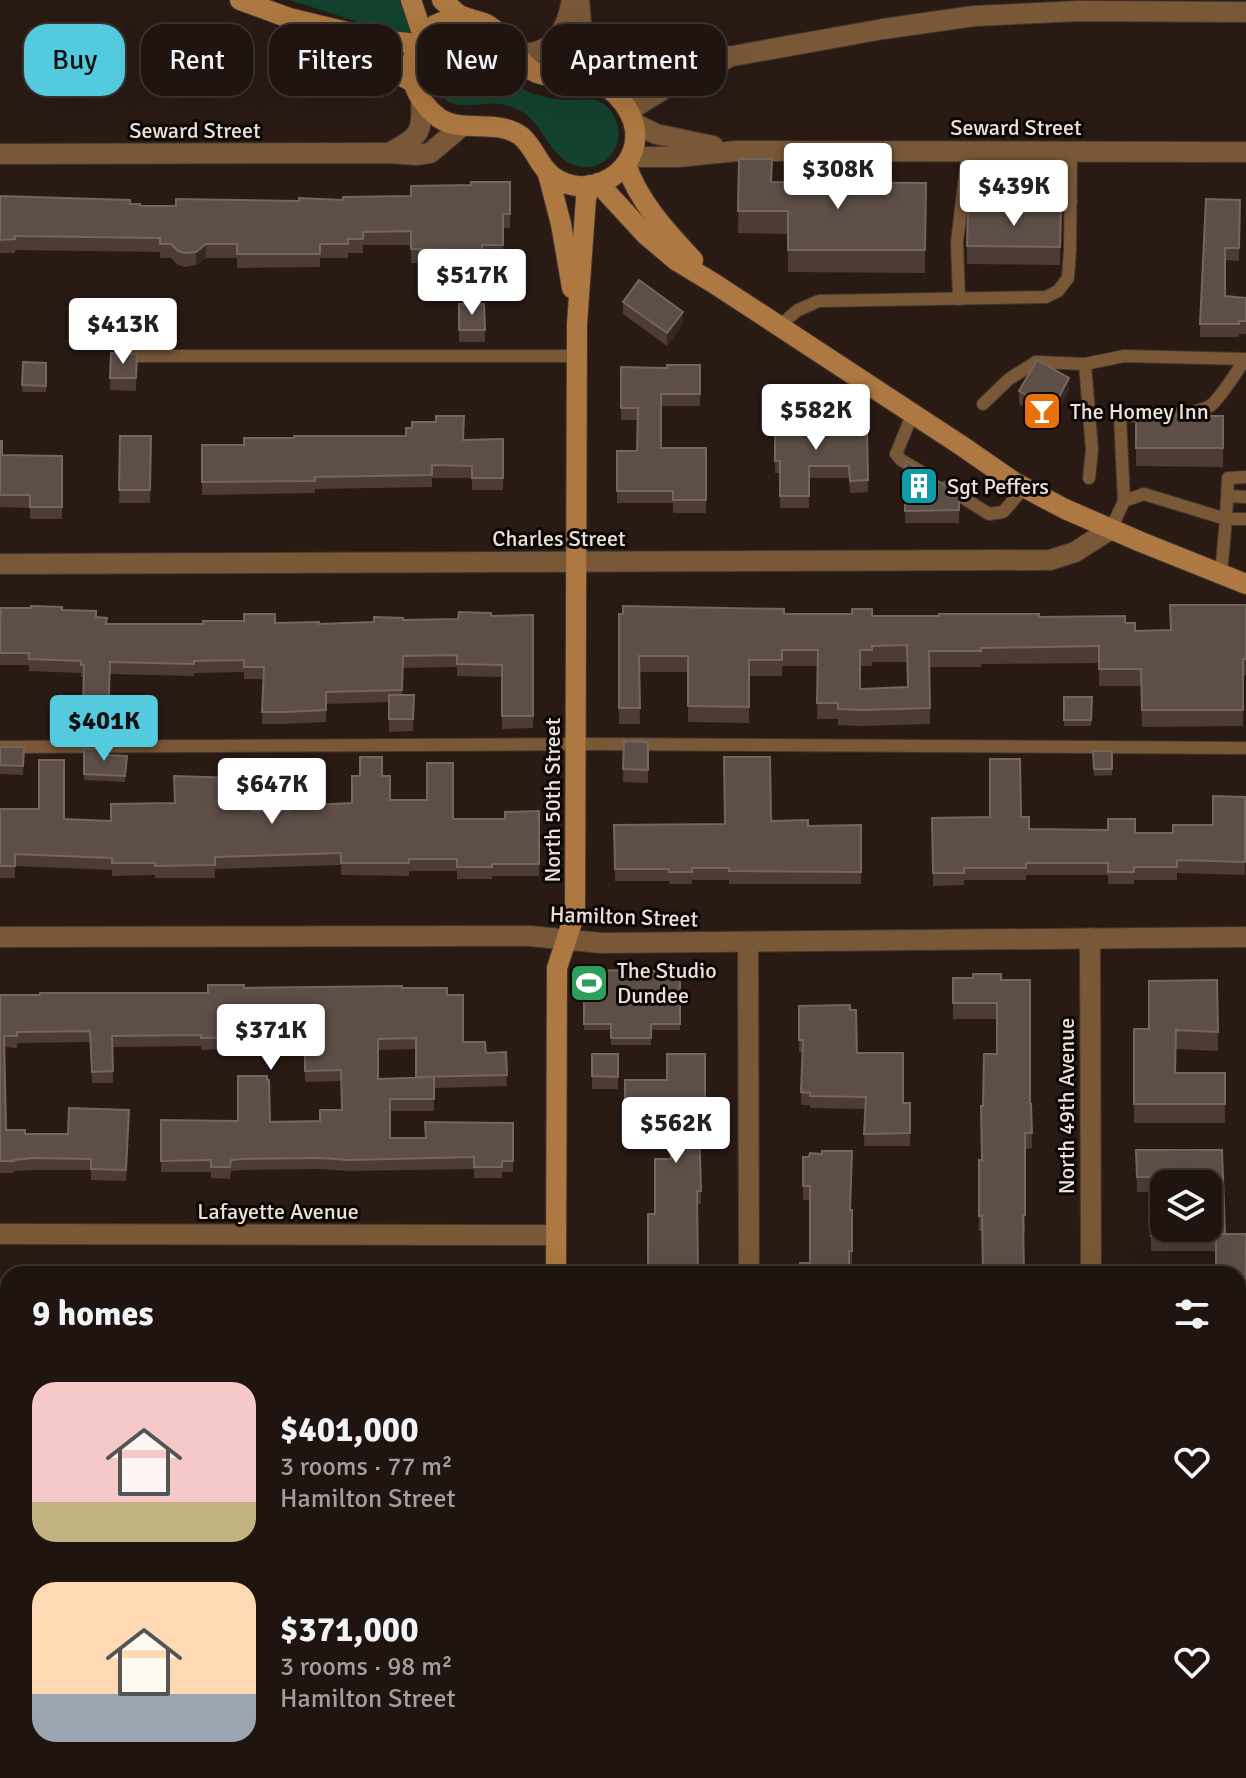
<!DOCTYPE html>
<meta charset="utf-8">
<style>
:root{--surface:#1f140f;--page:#271d18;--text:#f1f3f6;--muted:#a19e9e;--line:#3c332f;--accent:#54cade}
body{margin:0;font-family:Signika,sans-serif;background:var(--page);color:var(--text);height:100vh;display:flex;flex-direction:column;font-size:30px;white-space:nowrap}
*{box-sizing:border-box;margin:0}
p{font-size:26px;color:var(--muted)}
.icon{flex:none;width:44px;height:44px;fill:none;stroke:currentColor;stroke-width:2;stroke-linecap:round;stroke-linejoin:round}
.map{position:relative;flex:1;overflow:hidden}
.drawer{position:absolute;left:0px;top:1266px;width:1246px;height:512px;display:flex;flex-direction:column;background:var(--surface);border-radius:24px 24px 0 0;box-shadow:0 8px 32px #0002,0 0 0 2px var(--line)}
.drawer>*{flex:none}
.guide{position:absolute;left:24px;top:24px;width:800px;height:72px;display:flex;gap:16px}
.tools{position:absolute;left:1150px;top:1170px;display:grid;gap:16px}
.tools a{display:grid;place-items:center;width:72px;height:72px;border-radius:16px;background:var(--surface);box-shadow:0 8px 32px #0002,0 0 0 2px var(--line);font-size:40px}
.price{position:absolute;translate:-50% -68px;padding:0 18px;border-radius:8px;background:#fff;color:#222;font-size:26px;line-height:52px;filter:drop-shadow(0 2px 4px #0008)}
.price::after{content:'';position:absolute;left:50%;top:48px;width:24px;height:18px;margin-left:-12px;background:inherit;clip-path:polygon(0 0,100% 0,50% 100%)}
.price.on{background:var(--accent);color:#111}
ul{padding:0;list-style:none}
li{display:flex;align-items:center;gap:24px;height:200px;padding:0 32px}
li span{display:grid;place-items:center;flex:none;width:224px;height:160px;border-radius:24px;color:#555}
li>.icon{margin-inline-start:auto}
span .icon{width:96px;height:96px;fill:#fffc;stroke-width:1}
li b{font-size:34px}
h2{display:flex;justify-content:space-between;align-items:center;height:96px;padding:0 32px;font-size:34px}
.pill{padding:0 28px;border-radius:24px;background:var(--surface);box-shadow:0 8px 32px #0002,0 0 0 2px var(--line);font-size:28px;line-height:72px}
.pill.on{background:var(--accent);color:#111}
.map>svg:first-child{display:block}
</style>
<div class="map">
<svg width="1246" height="1778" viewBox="0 0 1246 1778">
<rect width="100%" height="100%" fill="#291a14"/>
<!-- green -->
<g fill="#13422e">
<polygon points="290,0 405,0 412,21 409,34 398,35"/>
<path d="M 466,39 C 473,41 483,43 489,47 C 504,59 506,83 529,92 C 540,96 553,100 565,100 C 581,100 599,95 610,110 C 635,142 600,183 566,161 C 547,148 541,123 521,111 C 511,105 498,103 486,104 C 474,104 461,108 449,102 C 445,100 440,94 436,90 C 431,60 434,47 466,39 Z"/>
</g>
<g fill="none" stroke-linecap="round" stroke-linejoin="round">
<!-- lane casing -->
<g stroke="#443630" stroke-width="14">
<g id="lane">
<polyline points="963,202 1071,201"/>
<polyline points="959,299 957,242 968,151"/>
<polyline points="779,326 798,310 819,301 1046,297 1058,291 1068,278 1070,250 1071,151"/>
<polyline points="121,356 577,356"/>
<polyline points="1085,364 1124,356 1246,359"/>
<polyline points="983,404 1009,379 1036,362 1085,364 1092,450 1089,478"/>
<polyline points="913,413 896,454 901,460 920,471"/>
<polyline points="1246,477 1228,478 1226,519 1246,519"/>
<polyline points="946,487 989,514 1003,512 1024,488"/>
<polyline points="1228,496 1246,497"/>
<polyline points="1124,501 1144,494 1226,519 1221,574"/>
<path d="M 1111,529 L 1124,501 L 1120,416 C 1142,415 1191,417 1210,406 C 1220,399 1238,370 1245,359"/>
<polyline points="0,747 597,744 1246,748"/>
</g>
</g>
<!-- street casing -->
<g stroke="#443630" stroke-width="22">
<g id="street">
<path d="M 579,0 C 582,30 581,51 594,80"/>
<path d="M 516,53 C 553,57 566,32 572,0"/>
<polyline points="606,88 621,84 650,66 677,57 733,56 883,29 974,16 1079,11 1246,12"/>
<polyline points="629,111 670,85 726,59"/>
<polyline points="634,123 656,134 713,146"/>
<path d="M 389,153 C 420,136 423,134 421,98"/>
<polyline points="0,154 389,153 417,155 430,153 462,126"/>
<polyline points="630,157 678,157 737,151 1246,152"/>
<polyline points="0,564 1050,560 1075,552 1111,529"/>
<polyline points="0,937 530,936 601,943 1246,937"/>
<polyline points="1090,938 1091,1274"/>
<polyline points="748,942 749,1274"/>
<polyline points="0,1234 556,1235"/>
<polyline points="1238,1409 1246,1409"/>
<polyline points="0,1591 8,1591"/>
<polyline points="1094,1770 1094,1778"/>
<polyline points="750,1778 750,1770"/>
</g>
</g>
<!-- secondary casing -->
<g stroke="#443630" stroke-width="22">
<g id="secondary">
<polyline points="240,0 289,18 380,40 417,44"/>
<polyline points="411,0 423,36"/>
<polyline points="442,0 459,15 470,19"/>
<path d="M 470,19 C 476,21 483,22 488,25 C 505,35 514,57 530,69 C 546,81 565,73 583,76 C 607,80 632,106 635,130 C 640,179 576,205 546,170 C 537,160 532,145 521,136 C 496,118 463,134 439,118 C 428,110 418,97 414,84 C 407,65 417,36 435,25 C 446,19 458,20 470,19 Z"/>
<polyline points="317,33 413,82"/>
<path d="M 626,164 C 638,201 667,232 693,260"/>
<polyline points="548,174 561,224 572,288"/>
<polyline points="598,183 646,235 677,261 715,284 962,446 1014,482 1065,509 1141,542 1246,584"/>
<polyline points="556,1274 557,968 575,913 577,324 586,198 591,185"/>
<polyline points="555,1770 555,1778"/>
</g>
</g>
<!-- lane -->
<use href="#lane" stroke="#795837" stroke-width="12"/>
<!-- street -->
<use href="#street" stroke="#795837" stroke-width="20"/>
<!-- secondary -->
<use href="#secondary" stroke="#ad7841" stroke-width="20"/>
</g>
<!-- wall -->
<g fill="#4d3c36" fill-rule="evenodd">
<polygon points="739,159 772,182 926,183 925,273 788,272 788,234 738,233"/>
<polygon points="510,182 510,228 503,228 503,259 482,259 482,263 411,263 411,245 363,245 363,253 348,253 348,258 320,258 320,267 237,268 237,258 206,258 196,265 185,267 178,265 171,258 160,258 160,252 15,250 15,253 0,253 0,196 130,204 140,206 176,206 411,196 471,185"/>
<polygon points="1240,200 1239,261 1225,260 1225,296 1246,298 1246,334 1239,334 1239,337 1200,337 1200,324"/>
<polygon points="1061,211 1060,265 967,264 967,246"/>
<polygon points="623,302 683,324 667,346 623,314"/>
<polygon points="459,304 484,304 485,342 459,342"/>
<polygon points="111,353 137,354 136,391 110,390"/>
<polygon points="23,362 46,363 46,392 22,392"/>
<polygon points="700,365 700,406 661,406 661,448 706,448 706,513 673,513 673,503 617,503 617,451 637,451 638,420 621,420 621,367 667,368"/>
<polygon points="1069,390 1052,422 1019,404 1019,391"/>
<polygon points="1136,416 1223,416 1223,467 1136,466"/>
<polygon points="775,417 823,431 867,431 868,492 850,493 849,478 809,478 809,508 780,508 780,473 775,473"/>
<polygon points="412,428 463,440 503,439 503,490 472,490 472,478 432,478 432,487 315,489 315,493 202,495 202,445 244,445 406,436"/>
<polygon points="120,436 151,436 150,503 119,503"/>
<polygon points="0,441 2,455 62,456 62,519 30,519 30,508 0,507"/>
<polygon points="906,461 959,494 959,523 905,523"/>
<path d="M 1246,605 L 1246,675 L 1243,675 L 1243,726 L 1142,727 L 1141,686 L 1099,686 L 1099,663 L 981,664 L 981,667 L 929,667 L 930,724 L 861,726 L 838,725 L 838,719 L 817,719 L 818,666 L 782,666 L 782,676 L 749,676 L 749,723 L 688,722 L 688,672 L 639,672 L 640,724 L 619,724 L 619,614 L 1039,617 L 1125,623 L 1135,631 L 1171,630 ZM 872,662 L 907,662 L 908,688 L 860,689 L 860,666 L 872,666 Z"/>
<polygon points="62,610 96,617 106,624 275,623 319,624 403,620 458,619 491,616 533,615 533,728 502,729 502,677 457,676 457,667 403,668 402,695 414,695 413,731 389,732 389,702 326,704 326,722 284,724 262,724 263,679 244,679 244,672 194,673 194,676 110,674 108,737 85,738 85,723 83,723 84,677 81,677 81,673 29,671 29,665 0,665 0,616"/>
<polygon points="1064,697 1092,697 1091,726 1064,726"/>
<polygon points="624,741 648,742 648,783 623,782"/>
<polygon points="0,747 24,747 23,775 0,774"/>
<polygon points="84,749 107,755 127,756 125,782 84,780"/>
<polygon points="1093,751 1112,751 1112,775 1094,776"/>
<polygon points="382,776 390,800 453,819 505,819 539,811 539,876 492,876 492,879 457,879 457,871 409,871 409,876 341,875 341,865 215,869 215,878 155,878 155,875 112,876 112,870 15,866 15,878 0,878 0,809 64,819 111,821 238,802 252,811 291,810 352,803"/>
<polygon points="1245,797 1245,875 1177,873 1177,880 1134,880 1134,884 1108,884 1108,875 1026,875 1026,880 964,880 964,885 933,886 932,818 1021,817 1029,829 1173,833 1213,825"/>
<polygon points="771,821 808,826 861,825 861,884 729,884 729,880 692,880 692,884 669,884 669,881 615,881 614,825 725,824"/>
<polygon points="584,970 680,971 680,1030 651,1030 651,1045 611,1045 611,1030 584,1030"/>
<polygon points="953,978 1001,980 1030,1104 1031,1104 1032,1148 1025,1149 1025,1231 979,1231 979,1160 982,1160 983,1106 997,1054 997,1019 953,1019"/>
<polygon points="1217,980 1218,1051 1176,1049 1175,1073 1225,1073 1225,1123 1134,1123 1134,1029 1149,1029"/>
<path d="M 244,988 L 402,988 L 447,995 L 463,1042 L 486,1053 L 506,1052 L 507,1086 L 434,1088 L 434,1111 L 390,1111 L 390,1138 L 426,1138 L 513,1123 L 513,1172 L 502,1172 L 502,1178 L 474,1178 L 474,1169 L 349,1171 L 320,1169 L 242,1170 L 231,1171 L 230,1179 L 211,1178 L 211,1172 L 161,1172 L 161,1120 L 320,1121 L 341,1110 L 341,1081 L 305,1082 L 305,1050 L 252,1050 L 252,1048 L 201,1050 L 201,1046 L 113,1047 L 113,1083 L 92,1083 L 90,1042 L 17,1043 L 17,1048 L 4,1047 L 6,1130 L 25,1134 L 68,1134 L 129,1110 L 126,1181 L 91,1180 L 91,1170 L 33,1170 L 14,1171 L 14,1173 L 0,1173 L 0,995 L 208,993 ZM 416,1049 L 416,1078 L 378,1079 L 378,1050 Z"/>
<polygon points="799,1006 850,1010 857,1053 903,1103 910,1103 910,1146 864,1146 865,1109 810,1108 810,1105 801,1105 802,1052 799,1052"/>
<rect x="592" y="1054" width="26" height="35"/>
<polygon points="705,1054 705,1134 700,1134 701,1204 697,1204 698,1271 648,1274 655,1214 671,1159 671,1112 625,1112 625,1080 667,1080"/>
<polygon points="1136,1150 1225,1234 1246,1234 1246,1322 1238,1322 1238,1274 1216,1251 1151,1251 1151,1192 1137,1192"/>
<polygon points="803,1157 851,1210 852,1210 852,1265 810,1263 810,1200 803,1200"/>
<polygon points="8,1284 8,1355 0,1355 0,1295"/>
<rect x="0" y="1475" width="8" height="48"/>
<rect x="0" y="1654" width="8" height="55"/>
<polygon points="8,1770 160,1770 160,1778 120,1777"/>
<polygon points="309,1770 443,1770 416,1773 348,1771 309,1773"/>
</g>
<!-- shaded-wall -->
<g fill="#372721">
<polygon points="206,244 206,258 196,265 196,252"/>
<polygon points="683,312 683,324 667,346 667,333"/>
<polygon points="1069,378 1069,390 1052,422 1052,410"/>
</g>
<!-- building -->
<g fill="#5e4e48" stroke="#74655f" stroke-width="2" fill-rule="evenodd">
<polygon points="739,159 772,159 771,182 926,183 925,250 788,250 788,211 738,211"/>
<polygon points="471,182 510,182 510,214 503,214 503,245 482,245 482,250 411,249 411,231 363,232 363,239 348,239 348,244 320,244 320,254 237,254 237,244 206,244 196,252 185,253 178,251 171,244 160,244 160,238 15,236 15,239 0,240 0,196 130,200 130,204 140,204 140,206 176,206 176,199 299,201 299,198 343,200 343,197 411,196 411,186 471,185"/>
<polygon points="1206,199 1240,200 1239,248 1225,248 1225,296 1246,298 1246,321 1239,321 1239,324 1200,324"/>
<polygon points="968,210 1061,211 1060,247 967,246"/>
<polygon points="639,280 683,312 667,333 623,302"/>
<polygon points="459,304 484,304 485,330 459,330"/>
<polygon points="111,353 137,354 136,378 110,378"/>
<polygon points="1037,360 1069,378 1052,410 1019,391"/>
<polygon points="23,362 46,363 46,386 22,385"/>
<polygon points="667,365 700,365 700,394 661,394 661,448 706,448 706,500 673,500 673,491 617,491 617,451 637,451 638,408 621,408 621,367 667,368"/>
<polygon points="436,416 464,416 463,440 503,439 503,478 472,478 472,466 432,465 432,475 315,477 315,481 202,482 202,445 244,445 244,438 294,438 294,436 406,436 406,428 412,428 412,422 436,422"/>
<rect x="1136" y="416" width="87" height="32"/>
<polygon points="775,417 822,417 823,431 867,431 868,480 850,481 849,466 809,466 809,496 780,496 780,461 775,461"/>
<polygon points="120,436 151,436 150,490 119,490"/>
<polygon points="0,441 2,441 2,455 62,456 62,507 30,507 30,495 0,495"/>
<polygon points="906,461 959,494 959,510 905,511"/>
<path d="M 1170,605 L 1246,605 L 1246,659 L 1243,659 L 1243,710 L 1142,710 L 1141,669 L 1099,669 L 1099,646 L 981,648 L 981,651 L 929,651 L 930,708 L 861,710 L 838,709 L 838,703 L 817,703 L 818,650 L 782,650 L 782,660 L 749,660 L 749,707 L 688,706 L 688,656 L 639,656 L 640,708 L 619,708 L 619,614 L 623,614 L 623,606 L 784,609 L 784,614 L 852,614 L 852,609 L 872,609 L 872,616 L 939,616 L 939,614 L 1039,614 L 1039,617 L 1125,616 L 1125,623 L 1135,623 L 1135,631 L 1171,630 ZM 907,645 L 908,687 L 860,689 L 860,650 L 872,650 L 872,646 Z"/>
<polygon points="31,606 62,607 62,610 96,611 96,617 107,618 106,624 203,624 203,621 244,621 244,614 275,614 275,623 319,622 319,624 374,622 374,617 403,618 403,620 458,619 459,612 491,613 491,616 533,615 533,716 502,716 502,665 457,664 457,655 403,656 402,690 326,692 326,710 284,712 262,712 264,667 244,667 244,660 194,661 194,664 110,662 108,725 85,725 86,711 83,711 84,665 81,665 81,661 29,659 29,653 0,653 0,616 1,616 1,608 31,608"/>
<polygon points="389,695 414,695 413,719 389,719"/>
<polygon points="1064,697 1092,697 1091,720 1064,720"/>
<polygon points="624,741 648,742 648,770 623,769"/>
<polygon points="0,747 24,747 23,766 0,765"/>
<polygon points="84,749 108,749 107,755 127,756 125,776 84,774"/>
<polygon points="1093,751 1112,751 1112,769 1094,769"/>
<polygon points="360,757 382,757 382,776 390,776 390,800 427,800 427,763 453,763 453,819 505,819 505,812 539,811 539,864 492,864 492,867 457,867 457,859 409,859 409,863 341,863 341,853 215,857 215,865 155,866 155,863 112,863 112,858 15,854 15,866 0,866 0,809 39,809 39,760 64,760 64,819 111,821 111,804 175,803 174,776 238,778 238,802 252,802 252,811 291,810 291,806 352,803 352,776 360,776"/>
<polygon points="724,757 770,757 771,821 808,820 808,826 861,825 861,872 729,871 729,868 692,868 692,872 669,872 669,869 615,869 614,825 725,824"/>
<polygon points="990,759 1020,759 1021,817 1029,817 1029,829 1108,830 1108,819 1135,819 1135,833 1173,833 1173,825 1213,825 1213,796 1245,797 1245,862 1177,860 1177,867 1134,867 1134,872 1108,872 1108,863 1026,863 1026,868 964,868 964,873 933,873 932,818 990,817"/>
<polygon points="584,970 680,971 680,1024 651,1024 651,1038 611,1038 611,1024 584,1024"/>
<polygon points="973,974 1001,974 1001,980 1030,980 1030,1104 1031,1104 1032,1133 1025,1133 1025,1215 1023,1215 1024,1274 983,1274 982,1216 979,1216 979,1160 982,1160 981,1106 983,1106 984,1054 997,1054 997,1003 953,1003 953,978 973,978"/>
<polygon points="1217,980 1218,1032 1176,1030 1175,1073 1225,1073 1225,1104 1134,1104 1134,1029 1149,1029 1149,981"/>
<polygon points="208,985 244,985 244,988 402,986 402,988 447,988 447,995 463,995 463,1042 485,1042 486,1053 506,1052 507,1075 416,1077 416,1038 378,1039 378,1079 434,1077 434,1099 390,1099 390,1138 426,1138 425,1122 513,1123 513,1161 502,1161 502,1167 474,1167 474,1157 349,1160 320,1158 242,1159 231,1160 230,1167 211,1167 211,1160 161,1161 161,1120 238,1121 238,1076 267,1076 267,1080 269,1080 270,1122 320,1121 320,1110 342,1110 341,1070 305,1071 305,1039 252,1039 252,1037 201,1038 201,1035 112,1036 113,1071 92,1072 90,1031 17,1032 17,1036 4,1036 6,1130 25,1130 25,1134 68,1134 69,1108 129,1110 126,1170 91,1169 91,1159 33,1158 14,1160 14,1161 0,1161 0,995 40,995 40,993 208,993"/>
<polygon points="850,1005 850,1010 856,1010 857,1053 903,1053 903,1103 910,1103 910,1133 864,1134 866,1097 810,1096 810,1093 801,1092 803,1040 799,1040 799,1006"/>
<polygon points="592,1054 618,1054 618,1077 592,1076"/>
<polygon points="667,1054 705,1054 705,1122 699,1122 701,1191 697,1191 698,1271 701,1271 701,1274 648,1274 648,1214 655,1214 655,1159 671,1159 671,1100 625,1100 625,1080 667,1080"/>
<path d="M 1136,1150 L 1222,1150 L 1225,1234 L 1151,1236 L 1151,1177 L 1137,1177 ZM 1164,1184 L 1208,1184 L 1208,1228 L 1164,1228 Z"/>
<polygon points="822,1151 852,1151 850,1210 852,1210 852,1251 849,1251 849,1274 800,1274 800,1263 810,1263 810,1186 803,1186 803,1157 809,1157 810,1153 822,1154"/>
<polygon points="1216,1234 1246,1234 1246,1305 1238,1305 1238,1274 1216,1274"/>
<polygon points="8,1284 8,1343 0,1343 1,1285"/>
<rect x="0" y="1475" width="8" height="36"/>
<rect x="0" y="1654" width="8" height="43"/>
<polygon points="0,1764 8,1764 8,1770 120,1770 120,1778 0,1778"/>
<rect x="348" y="1770" width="29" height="8"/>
<rect x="416" y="1770" width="26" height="8"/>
<rect x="235" y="1771" width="18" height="7"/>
</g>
<!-- icons -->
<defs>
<g id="bar-square" transform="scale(2)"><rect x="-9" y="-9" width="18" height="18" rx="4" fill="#e8710a" stroke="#0d0705"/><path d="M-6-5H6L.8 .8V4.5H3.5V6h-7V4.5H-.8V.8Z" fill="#fff"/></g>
<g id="building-square" transform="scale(2)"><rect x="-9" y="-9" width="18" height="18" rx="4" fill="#0f9aa8" stroke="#0d0705"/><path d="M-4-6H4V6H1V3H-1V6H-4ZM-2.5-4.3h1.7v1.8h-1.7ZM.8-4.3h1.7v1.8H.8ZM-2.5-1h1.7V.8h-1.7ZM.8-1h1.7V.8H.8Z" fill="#fff"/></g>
<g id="stadium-square" transform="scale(2)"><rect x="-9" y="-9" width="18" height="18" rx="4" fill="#2e9e5b" stroke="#0d0705"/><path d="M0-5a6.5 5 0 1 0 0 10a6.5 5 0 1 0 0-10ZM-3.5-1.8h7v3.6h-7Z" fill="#fff"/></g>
</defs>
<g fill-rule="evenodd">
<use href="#bar-square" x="1042" y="411"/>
<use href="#building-square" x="919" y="486"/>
<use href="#stadium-square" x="589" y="983"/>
</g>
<g text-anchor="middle" stroke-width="6" stroke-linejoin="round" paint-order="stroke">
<!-- street labels -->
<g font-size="22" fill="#ebe0dc" stroke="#0d0705">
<text x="1016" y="135">Seward Street</text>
<text x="195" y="138">Seward Street</text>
<text x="559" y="546">Charles Street</text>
<text transform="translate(552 800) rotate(-90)" y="8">North 50th Street</text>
<text transform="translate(624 916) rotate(2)" y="8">Hamilton Street</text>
<text transform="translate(1066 1106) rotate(-90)" y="8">North 49th Avenue</text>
<text x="278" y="1219">Lafayette Avenue</text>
</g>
<!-- poi labels -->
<g font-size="22" fill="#ebe0dc" stroke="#0d0705" text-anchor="start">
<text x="1070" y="419">The Homey Inn</text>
<text x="947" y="494">Sgt Peffers</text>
<text x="617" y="978">The Studio<tspan x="617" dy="25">Dundee</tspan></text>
</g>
</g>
</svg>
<div class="tools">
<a><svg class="icon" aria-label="layers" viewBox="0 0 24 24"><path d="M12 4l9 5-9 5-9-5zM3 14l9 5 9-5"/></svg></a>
</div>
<b class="price" style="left:838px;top:211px">$308K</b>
<b class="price" style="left:1014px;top:228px">$439K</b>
<b class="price" style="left:472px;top:317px">$517K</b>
<b class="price" style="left:123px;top:366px">$413K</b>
<b class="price" style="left:816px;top:452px">$582K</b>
<b class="price on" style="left:104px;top:763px">$401K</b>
<b class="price" style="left:272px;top:826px">$647K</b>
<b class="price" style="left:271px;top:1072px">$371K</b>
<b class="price" style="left:676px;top:1165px">$562K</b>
<div class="guide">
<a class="pill on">Buy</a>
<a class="pill">Rent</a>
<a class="pill">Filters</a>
<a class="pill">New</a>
<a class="pill">Apartment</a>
</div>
<section class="drawer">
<h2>9 homes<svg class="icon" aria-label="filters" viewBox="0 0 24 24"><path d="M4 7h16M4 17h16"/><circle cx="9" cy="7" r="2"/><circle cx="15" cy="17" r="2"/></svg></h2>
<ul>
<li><span style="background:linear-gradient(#f6c9c9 75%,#c2b280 0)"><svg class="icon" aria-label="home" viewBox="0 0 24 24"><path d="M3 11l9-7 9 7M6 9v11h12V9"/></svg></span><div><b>$401,000</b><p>3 rooms · 77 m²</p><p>Hamilton Street</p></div><svg class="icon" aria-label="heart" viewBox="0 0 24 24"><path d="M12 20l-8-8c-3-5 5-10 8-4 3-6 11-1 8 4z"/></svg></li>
<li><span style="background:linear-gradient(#ffd9b3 70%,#9aa5b1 0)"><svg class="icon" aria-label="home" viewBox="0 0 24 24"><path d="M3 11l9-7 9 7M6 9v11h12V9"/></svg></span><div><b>$371,000</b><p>3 rooms · 98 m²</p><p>Hamilton Street</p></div><svg class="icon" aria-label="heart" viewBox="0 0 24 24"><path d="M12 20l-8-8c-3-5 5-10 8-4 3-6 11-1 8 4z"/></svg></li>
</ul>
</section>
</div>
